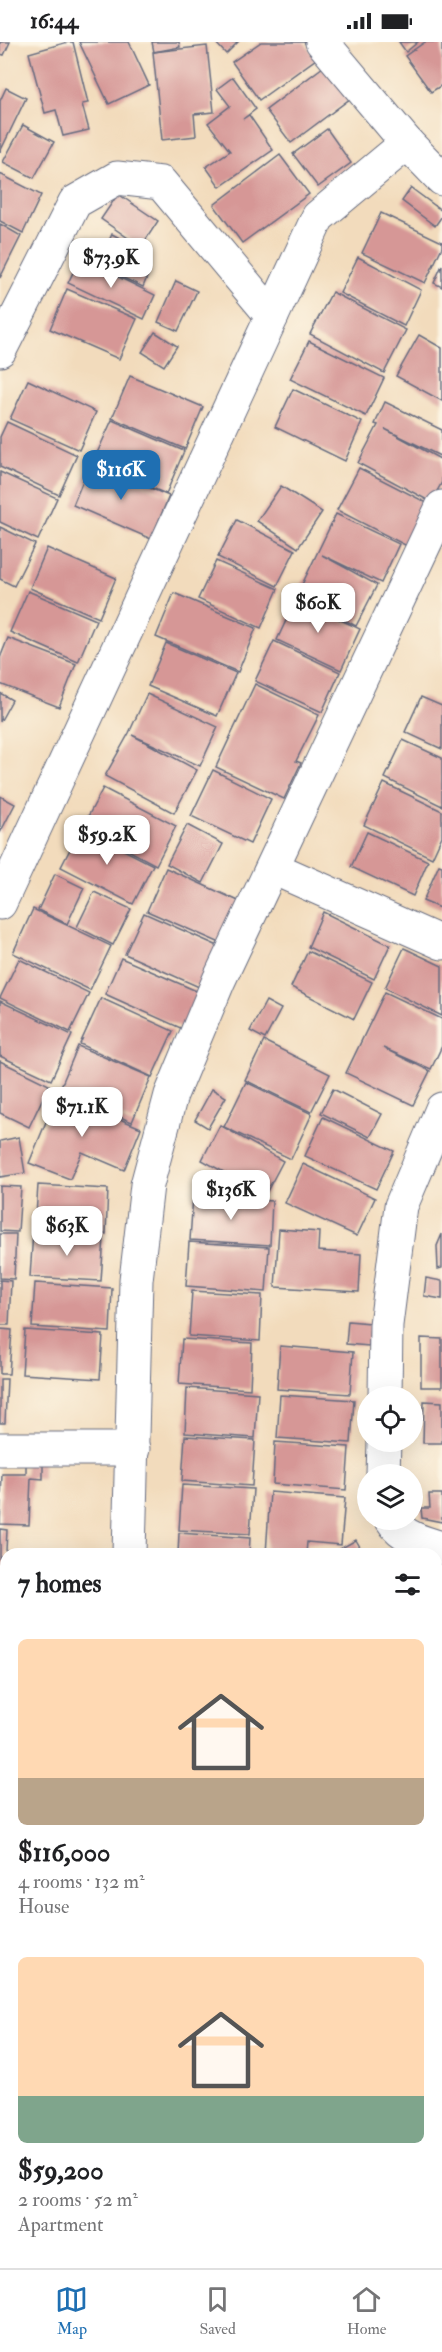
<!DOCTYPE html>
<meta charset="utf-8">
<style>
:root{--surface:#fff;--page:#f2f2f2;--text:#202124;--muted:#757577;--line:#e0e0e0;--accent:#1f6fb2}
body{margin:0;font-family:"IM FELL Double Pica",serif;background:var(--page);color:var(--text);height:100vh;display:flex;flex-direction:column;font-size:22px;white-space:nowrap}
*{box-sizing:border-box;margin:0}
p{font-size:20px;color:var(--muted)}
.icon{flex:none;width:33px;height:33px;fill:none;stroke:currentColor;stroke-width:2;stroke-linecap:round;stroke-linejoin:round}
.map{position:relative;flex:1;overflow:hidden}
.drawer{position:absolute;left:0px;top:1506px;width:442px;height:720px;display:flex;flex-direction:column;background:var(--surface);border-radius:18px 18px 0 0;box-shadow:0 6px 24px #0002}
.drawer>*{flex:none}
.tools{position:absolute;left:357px;top:1344px;display:grid;gap:12px}
.tools a{display:grid;place-items:center;width:66px;height:66px;border-radius:50%;background:var(--surface);box-shadow:0 6px 24px #0002;font-size:30px}
.price{position:absolute;translate:-50% -51px;padding:0 14px;border-radius:12px;background:#fff;color:#222;font-size:20px;line-height:39px;filter:drop-shadow(0 2px 3px #0008)}
.price::after{content:'';position:absolute;left:50%;top:36px;width:18px;height:14px;margin-left:-9px;background:inherit;clip-path:polygon(0 0,100% 0,50% 100%)}
.price.on{background:var(--accent);color:#fff}
ul{padding:0;list-style:none}
li{display:grid;align-content:center;gap:12px;height:318px;padding:0 18px}
li span{display:grid;place-items:center;height:186px;border-radius:9px;color:#555}
li>.icon{margin-inline-start:auto}
span .icon{width:108px;height:108px;fill:#fffc;stroke-width:1}
li b{font-size:26px}
h2{display:flex;justify-content:space-between;align-items:center;height:72px;padding:0 18px;font-size:26px}
.status{display:flex;justify-content:space-between;align-items:center;height:42px;padding:0 30px;background:var(--surface);direction:ltr}
.status svg{height:16px;fill:currentColor}
.dock{display:flex;justify-content:space-around;align-items:center;height:84px;border-top:2px solid var(--line);background:var(--surface);font-size:16px;color:var(--muted)}
.dock a{display:grid;justify-items:center;gap:3px}
.dock .on{color:var(--accent)}
.map>svg:first-child{display:block}
</style>
<div class="status"><b>16:44</b><svg viewBox="0 0 49 12"><path d="M0 12V9h3v3zM5 12V6h3v6zM10 12V3h3v9zM15 12V0h3v12zM26 1h20v11H26zM47 4h2v5h-2z"/></svg></div>
<div class="map">
<svg width="442" height="2226" viewBox="0 0 442 2226">
<rect width="100%" height="100%" fill="#fcf5e5"/>
<filter id="ink" filterUnits="userSpaceOnUse"><feTurbulence type="fractalNoise" baseFrequency=".0167" numOctaves="2"/><feDisplacementMap in="SourceGraphic" scale="12" xChannelSelector="R" yChannelSelector="G"/><feConvolveMatrix kernelMatrix="1 2 1 2 8 2 1 2 1" color-interpolation-filters="sRGB"/></filter>
<filter id="wash" filterUnits="userSpaceOnUse"><feTurbulence type="fractalNoise" baseFrequency=".008" numOctaves="4" result="noise"/><feDisplacementMap in="SourceGraphic" scale="24" xChannelSelector="R" yChannelSelector="G"/><feGaussianBlur stdDeviation="1.35" result="paint"/><feColorMatrix in="noise" values="0 0 0 0 0 0 0 0 0 0 0 0 0 0 0 0 0 1.4 0 .05"/><feComposite in="paint" operator="in"/></filter>
<g filter="url(#wash)">
<rect width="100%" height="100%" fill="#f2dbbc"/>
<g id="blocks">
<!-- building -->
<g fill="#d69796">
<polygon points="0,0 10,0 4,13 0,12"/>
<polygon points="68,0 73,0 88,61 82,62 89,88 63,94 56,68 45,71 29,11"/>
<polygon points="79,0 129,0 149,43 109,62"/>
<polygon points="152,0 179,0 180,5 154,10"/>
<polygon points="215,0 238,0 226,12"/>
<polygon points="261,0 304,0 316,17 259,58 232,20"/>
<polygon points="399,0 418,0 406,10"/>
<polygon points="425,0 442,0 442,43 431,50 405,14"/>
<polygon points="207,4 214,70 194,72 196,94 162,98 153,10"/>
<polygon points="327,22 351,56 291,101 266,68"/>
<polygon points="233,35 256,67 243,77 249,73 273,108 220,145 206,125 230,109 208,81 230,64 217,47"/>
<polygon points="6,46 26,56 0,110 0,59"/>
<polygon points="23,83 54,100 34,136 3,120"/>
<polygon points="327,87 351,121 318,145 293,112"/>
<polygon points="280,113 309,152 242,201 214,163"/>
<polygon points="0,132 41,153 23,191 0,179"/>
<polygon points="411,146 442,169 442,174 435,184 402,159"/>
<polygon points="118,152 158,179 141,205 101,177"/>
<polygon points="381,171 442,200 442,205 425,241 362,211"/>
<polygon points="0,182 21,194 0,236"/>
<polygon points="112,192 144,209 137,222 150,228 143,245 91,221 99,204 134,221 106,206"/>
<polygon points="358,215 421,248 404,284 340,251"/>
<polygon points="80,216 155,253 144,277 68,241"/>
<polygon points="442,223 442,245 434,241"/>
<polygon points="176,239 197,249 178,289 158,280"/>
<polygon points="67,247 137,277 119,317 50,287"/>
<polygon points="332,250 406,288 384,331 310,292"/>
<polygon points="155,290 177,304 164,324 142,310"/>
<polygon points="419,293 442,306 442,359 396,334"/>
<polygon points="309,299 384,336 366,374 290,337"/>
<polygon points="130,334 203,365 185,407 112,376"/>
<polygon points="28,338 96,370 79,408 10,377"/>
<polygon points="293,347 362,380 345,419 275,385"/>
<polygon points="385,360 442,388 442,415 385,387 442,418 442,440 431,460 358,421 378,383 375,382"/>
<polygon points="112,378 184,409 166,452 93,420"/>
<polygon points="7,380 77,413 59,453 0,425 0,395"/>
<polygon points="90,421 169,454 151,497 73,463"/>
<polygon points="359,426 429,462 407,504 337,468"/>
<polygon points="0,430 57,456 38,498 0,480"/>
<polygon points="281,444 322,470 298,506 257,479"/>
<polygon points="336,472 399,502 381,541 322,513 377,543 356,584 297,553"/>
<polygon points="237,478 295,508 277,544 218,515"/>
<polygon points="0,485 35,502 14,544 0,537"/>
<polygon points="47,506 116,536 99,576 30,546"/>
<polygon points="216,519 278,547 261,586 198,557"/>
<polygon points="28,549 96,578 78,620 10,590"/>
<polygon points="174,551 256,586 238,630 156,595"/>
<polygon points="296,557 360,587 341,628 277,598"/>
<polygon points="8,596 76,622 59,665 0,642 0,616"/>
<polygon points="274,599 340,630 322,670 255,639"/>
<polygon points="166,601 236,631 217,674 148,644"/>
<polygon points="255,642 319,673 296,719 301,721 284,757 216,725"/>
<polygon points="0,651 12,658 0,680"/>
<polygon points="147,652 218,685 200,724 132,693 197,728 174,771 105,734 129,691"/>
<polygon points="421,655 442,664 442,707 405,690"/>
<polygon points="403,698 442,716 442,764 385,736"/>
<polygon points="213,728 271,757 250,802 191,774"/>
<polygon points="384,741 442,769 442,794 432,816 364,783"/>
<polygon points="103,746 176,784 156,823 83,784"/>
<polygon points="0,754 15,762 0,791"/>
<polygon points="187,783 223,802 203,841 167,822"/>
<polygon points="81,786 153,823 133,862 61,825"/>
<polygon points="367,790 428,819 413,854 351,825"/>
<polygon points="439,823 442,824 442,867 423,859"/>
<polygon points="166,826 245,862 227,904 147,869"/>
<polygon points="55,832 84,846 67,882 38,868"/>
<polygon points="94,850 131,867 113,903 77,885"/>
<polygon points="33,867 111,904 90,948 13,911"/>
<polygon points="323,870 390,903 374,937 308,905"/>
<polygon points="144,871 218,904 199,945 125,912"/>
<polygon points="404,906 442,924 442,974 385,946"/>
<polygon points="308,909 372,940 354,977 291,945"/>
<polygon points="121,916 201,951 185,988 105,952"/>
<polygon points="19,917 89,951 70,990 0,956"/>
<polygon points="385,950 442,977 442,1004 431,1027 383,1006 430,1029 413,1063 346,1031"/>
<polygon points="101,956 173,989 152,1035 80,1002"/>
<polygon points="0,959 72,993 51,1038 0,1014"/>
<polygon points="266,959 281,967 265,997 250,989"/>
<polygon points="264,999 330,1032 311,1070 245,1038"/>
<polygon points="78,1004 151,1035 132,1080 59,1049"/>
<polygon points="0,1019 49,1043 29,1085 0,1071"/>
<polygon points="246,1040 312,1072 291,1117 224,1085"/>
<polygon points="212,1047 226,1055 208,1086 195,1078"/>
<polygon points="333,1047 382,1072 370,1095 321,1071"/>
<polygon points="58,1051 141,1086 124,1128 82,1110 70,1137 29,1121"/>
<polygon points="323,1075 394,1109 376,1147 305,1114"/>
<polygon points="220,1083 283,1119 265,1153 202,1118"/>
<polygon points="19,1095 25,1131 0,1135 0,1099"/>
<polygon points="303,1122 375,1156 357,1194 285,1161"/>
<polygon points="38,1143 108,1147 106,1192 35,1188"/>
<polygon points="0,1144 21,1145 18,1190 0,1189"/>
<polygon points="193,1154 272,1159 270,1203 190,1198"/>
<polygon points="279,1187 319,1190 318,1209 361,1212 359,1250 275,1245"/>
<polygon points="33,1190 104,1195 101,1239 30,1235"/>
<polygon points="0,1192 16,1192 14,1237 0,1236"/>
<polygon points="442,1192 442,1226 438,1227 437,1204"/>
<polygon points="189,1200 269,1205 266,1250 186,1244"/>
<polygon points="426,1236 442,1239 442,1257 424,1254"/>
<polygon points="0,1238 11,1239 9,1283 0,1283"/>
<polygon points="35,1241 112,1246 110,1290 32,1285"/>
<polygon points="192,1249 262,1253 260,1299 189,1294"/>
<polygon points="348,1279 370,1281 369,1304 346,1302"/>
<polygon points="0,1287 12,1288 9,1332 0,1332"/>
<polygon points="25,1288 103,1293 100,1337 22,1332"/>
<polygon points="421,1296 442,1297 442,1345 421,1345"/>
<polygon points="182,1297 252,1301 250,1347 179,1342"/>
<polygon points="280,1304 353,1310 350,1352 277,1347"/>
<polygon points="0,1337 7,1337 5,1381 0,1381"/>
<polygon points="187,1346 258,1351 255,1396 185,1391"/>
<polygon points="280,1353 354,1358 351,1401 277,1396"/>
<polygon points="424,1359 442,1360 442,1401 423,1401"/>
<polygon points="185,1394 255,1398 252,1444 182,1439"/>
<polygon points="275,1400 349,1405 346,1448 273,1442"/>
<polygon points="26,1418 43,1419 43,1437 31,1436 29,1483 0,1482 2,1432 26,1432"/>
<polygon points="182,1443 253,1447 250,1492 179,1488"/>
<polygon points="270,1450 345,1456 341,1503 307,1500 306,1512 266,1512"/>
<polygon points="429,1452 442,1452 442,1480 422,1476 421,1466 430,1466"/>
<polygon points="0,1487 7,1488 5,1530 0,1530"/>
<polygon points="179,1491 250,1496 249,1512 178,1512"/>
<polygon points="356,1498 364,1512 331,1512"/>
<polygon points="436,1551 442,1552 442,1620 436,1619"/>
<polygon points="0,1555 6,1555 5,1578 0,1578"/>
<polygon points="0,1585 3,1585 2,1608 0,1608"/>
<polygon points="441,1682 442,1682 442,1708 436,1707"/>
<polygon points="441,1792 442,1792 442,1869 436,1868 436,1814"/>
<polygon points="2,1824 6,1824 6,1869 0,1868"/>
<polygon points="0,1872 6,1872 6,1919 0,1918"/>
<polygon points="436,1886 442,1887 441,1973 436,1972"/>
<rect x="0" y="1926" width="6" height="41"/>
<polygon points="0,1974 6,1974 6,2021 0,1991"/>
<polygon points="6,2024 6,2060 0,2061 0,2025"/>
<polygon points="436,2025 442,2026 442,2101 436,2100"/>
<polygon points="0,2077 6,2078 6,2123 0,2123"/>
<polygon points="436,2125 442,2126 442,2199 436,2198"/>
</g>
</g>
</g>
<g filter="url(#ink)">
<use href="#blocks" fill-opacity="0" stroke="#666b7f" stroke-width="1.5"/>
<g fill="none" stroke-linecap="round" stroke-linejoin="round">
<!-- street casing -->
<g stroke="#666b7f" stroke-width="35">
<g id="street">
<polyline points="322,0 407,101 442,137"/>
<polyline points="0,308 75,160 117,136 161,141 272,274"/>
<polyline points="273,826 442,901"/>
<polyline points="0,861 318,175 407,101"/>
<polyline points="385,1354 386,1283 401,1164 442,1067"/>
<polyline points="0,1407 133,1407"/>
<polyline points="383,1432 384,1400"/>
<path d="M 392,1478 C 402,1495 424,1501 442,1506"/>
<polyline points="129,1512 136,1238 147,1143 171,1053 219,938 442,465"/>
<polyline points="436,1754 442,1755"/>
<polyline points="436,1989 442,1990"/>
<polyline points="0,2162 6,2163"/>
<polyline points="339,2220 373,2226"/>
</g>
</g>
<!-- street -->
<use href="#street" stroke="#fff" stroke-width="33"/>
</g>
</g>
</svg>
<div class="tools">
<a><svg class="icon" aria-label="locate" viewBox="0 0 24 24"><circle cx="12" cy="12" r="6"/><path d="M12 2v4M12 18v4M2 12h4M18 12h4"/></svg></a>
<a><svg class="icon" aria-label="layers" viewBox="0 0 24 24"><path d="M12 4l9 5-9 5-9-5zM3 14l9 5 9-5"/></svg></a>
</div>
<b class="price" style="left:111px;top:247px">$73.9K</b>
<b class="price on" style="left:121px;top:459px">$116K</b>
<b class="price" style="left:318px;top:592px">$60K</b>
<b class="price" style="left:107px;top:824px">$59.2K</b>
<b class="price" style="left:82px;top:1096px">$71.1K</b>
<b class="price" style="left:231px;top:1179px">$136K</b>
<b class="price" style="left:67px;top:1215px">$63K</b>
<section class="drawer">
<h2>7 homes<svg class="icon" aria-label="filters" viewBox="0 0 24 24"><path d="M4 7h16M4 17h16"/><circle cx="9" cy="7" r="2"/><circle cx="15" cy="17" r="2"/></svg></h2>
<ul>
<li><span style="background:linear-gradient(#ffd9b3 75%,#b9a48a 0)"><svg class="icon" aria-label="home" viewBox="0 0 24 24"><path d="M3 11l9-7 9 7M6 9v11h12V9"/></svg></span><div><b>$116,000</b><p>4 rooms · 132 m²</p><p>House</p></div></li>
<li><span style="background:linear-gradient(#ffd9b3 75%,#7fa58c 0)"><svg class="icon" aria-label="home" viewBox="0 0 24 24"><path d="M3 11l9-7 9 7M6 9v11h12V9"/></svg></span><div><b>$59,200</b><p>2 rooms · 52 m²</p><p>Apartment</p></div></li>
</ul>
</section>
</div>
<nav class="dock">
<a class="on"><svg class="icon" aria-label="map" viewBox="0 0 24 24"><path d="M3 6l6-2 6 2 6-2v14l-6 2-6-2-6 2zM9 4v14M15 6v14"/></svg>Map</a>
<a><svg class="icon" aria-label="saved" viewBox="0 0 24 24"><path d="M7 4h10v16l-5-4-5 4z"/></svg>Saved</a>
<a><svg class="icon" aria-label="home" viewBox="0 0 24 24"><path d="M3 11l9-7 9 7M6 9v11h12V9"/></svg>Home</a>
</nav>
